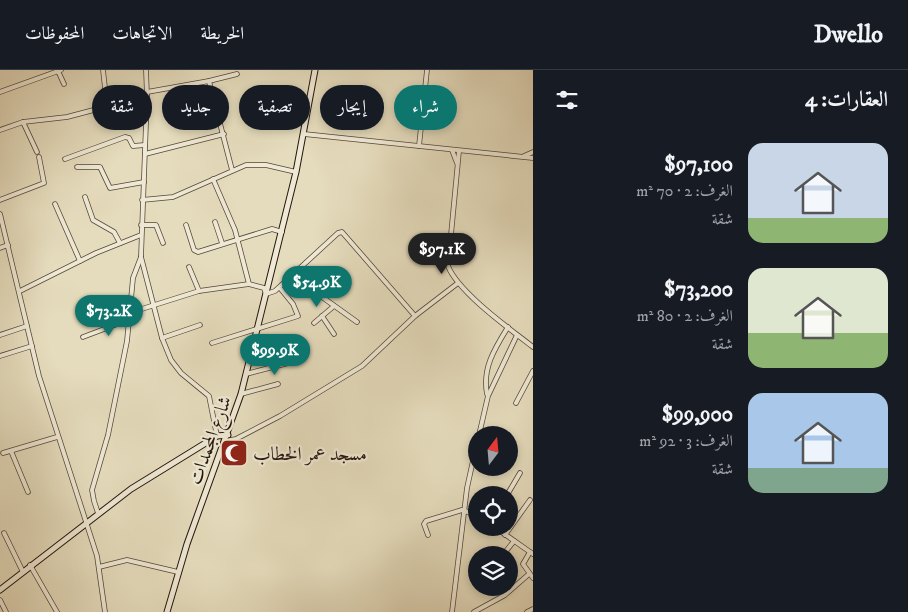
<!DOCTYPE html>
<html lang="ar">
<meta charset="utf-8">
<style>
:root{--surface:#171b24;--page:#242831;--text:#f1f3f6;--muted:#9ea1a6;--line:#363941;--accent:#0f766e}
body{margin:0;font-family:"IM FELL DW Pica",Amiri,serif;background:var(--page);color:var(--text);direction:rtl;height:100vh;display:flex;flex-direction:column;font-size:19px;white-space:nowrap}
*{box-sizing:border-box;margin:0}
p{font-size:16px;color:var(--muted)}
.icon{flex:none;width:28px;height:28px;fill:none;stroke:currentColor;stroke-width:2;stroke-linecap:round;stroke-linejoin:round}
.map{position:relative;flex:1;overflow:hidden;direction:ltr}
.side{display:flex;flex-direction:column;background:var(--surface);width:375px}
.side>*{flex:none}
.banner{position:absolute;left:15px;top:15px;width:442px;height:45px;direction:rtl;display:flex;gap:10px}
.needle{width:32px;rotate:16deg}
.tools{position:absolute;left:468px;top:356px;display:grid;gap:10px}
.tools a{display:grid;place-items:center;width:50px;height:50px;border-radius:50%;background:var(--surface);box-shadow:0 2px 8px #0003;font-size:25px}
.price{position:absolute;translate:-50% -42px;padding:0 11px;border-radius:18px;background:var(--accent);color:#fff;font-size:16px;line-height:32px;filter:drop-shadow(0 1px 2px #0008)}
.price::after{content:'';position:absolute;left:50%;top:30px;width:15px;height:11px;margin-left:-8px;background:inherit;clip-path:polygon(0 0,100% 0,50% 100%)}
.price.selected{background:#222;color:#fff}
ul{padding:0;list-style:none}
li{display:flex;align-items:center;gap:15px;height:125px;padding:0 20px}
li span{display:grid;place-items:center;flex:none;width:140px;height:100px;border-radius:15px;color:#555}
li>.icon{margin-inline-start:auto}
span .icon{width:60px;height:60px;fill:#fffc;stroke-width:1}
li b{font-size:21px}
h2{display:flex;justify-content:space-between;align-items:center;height:60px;padding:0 20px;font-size:21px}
.pill{padding:0 18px;border-radius:22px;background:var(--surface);box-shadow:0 2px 8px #0003;font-size:18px;line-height:45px}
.pill.selected{background:var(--accent);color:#fff}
header{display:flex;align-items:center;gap:30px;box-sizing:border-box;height:70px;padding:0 25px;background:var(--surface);border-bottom:1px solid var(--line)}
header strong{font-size:24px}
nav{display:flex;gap:28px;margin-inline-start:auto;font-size:18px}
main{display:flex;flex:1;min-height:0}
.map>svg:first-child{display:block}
</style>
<header>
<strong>Dwello</strong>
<nav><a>الخريطة</a><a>الاتجاهات</a><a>المحفوظات</a></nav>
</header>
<main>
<section class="side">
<h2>العقارات: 4<svg class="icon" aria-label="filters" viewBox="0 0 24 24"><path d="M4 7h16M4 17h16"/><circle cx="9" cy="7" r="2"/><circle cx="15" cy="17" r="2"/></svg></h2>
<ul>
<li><span style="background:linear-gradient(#c9d6e8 75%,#8fb573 0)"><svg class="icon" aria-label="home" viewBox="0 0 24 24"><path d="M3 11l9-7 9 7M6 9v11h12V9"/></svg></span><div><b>$97,100</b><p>الغرف: 2 · 70 m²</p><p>شقة</p></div></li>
<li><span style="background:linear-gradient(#dfe7d0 65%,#8fb573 0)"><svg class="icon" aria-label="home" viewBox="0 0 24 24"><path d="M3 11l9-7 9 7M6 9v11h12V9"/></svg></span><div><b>$73,200</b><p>الغرف: 2 · 80 m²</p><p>شقة</p></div></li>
<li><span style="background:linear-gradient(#a9c7e8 75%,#7fa58c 0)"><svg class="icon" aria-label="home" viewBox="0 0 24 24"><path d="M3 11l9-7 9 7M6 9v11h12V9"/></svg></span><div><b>$99,900</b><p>الغرف: 3 · 92 m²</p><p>شقة</p></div></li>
</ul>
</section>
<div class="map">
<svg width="533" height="542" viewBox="0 0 533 542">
<rect width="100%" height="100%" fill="#e5dcbd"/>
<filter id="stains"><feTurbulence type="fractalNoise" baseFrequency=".004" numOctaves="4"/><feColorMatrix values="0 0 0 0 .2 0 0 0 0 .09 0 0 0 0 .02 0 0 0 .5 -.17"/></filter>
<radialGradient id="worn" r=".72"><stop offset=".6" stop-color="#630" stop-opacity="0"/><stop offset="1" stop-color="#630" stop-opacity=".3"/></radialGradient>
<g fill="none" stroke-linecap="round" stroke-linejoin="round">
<!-- minor casing -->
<g stroke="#544738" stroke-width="5.5">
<g id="minor">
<polyline points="103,0 107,36"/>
<polyline points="58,1 64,14"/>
<polyline points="209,11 237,4"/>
<polyline points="0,22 61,0"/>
<polyline points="147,22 209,11 232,100"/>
<polyline points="186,44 216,36"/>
<polyline points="23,52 37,82"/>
<polyline points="0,60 23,52 67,47 147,26"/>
<polyline points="304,64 533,88"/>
<polyline points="419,76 427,0"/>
<polyline points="452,80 457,93"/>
<path d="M 459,81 L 448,196 C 458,222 510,259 533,277"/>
<polyline points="145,84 224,64"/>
<polyline points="524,86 533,82"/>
<polyline points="65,89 125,67 129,68 133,76 145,75"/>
<polyline points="77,97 100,97 110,118 144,112"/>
<polyline points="213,109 235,160 249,214 264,218 266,224 275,221 338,163 342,162 415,246"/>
<polyline points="85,127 93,150 114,162 120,173"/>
<polyline points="0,130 44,113 39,87"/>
<polyline points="142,130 173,127 246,95 266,95 296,102"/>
<polyline points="55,134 80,191"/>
<polyline points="0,144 39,306 97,486 105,542"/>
<polyline points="215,152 222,173"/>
<polyline points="141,155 156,155 163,173"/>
<polyline points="186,155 194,180 198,182 272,159 282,162"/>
<polyline points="0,178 8,175"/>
<polyline points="141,187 162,268 171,290 181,303 209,326 217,366"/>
<polyline points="189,197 199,221 249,214"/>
<polyline points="294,204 311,219 357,252"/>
<polyline points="20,221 96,183 141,165"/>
<polyline points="129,243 199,221"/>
<polyline points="322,246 334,264"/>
<polyline points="314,253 334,236"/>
<polyline points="0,265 27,256"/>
<polyline points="83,267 128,250"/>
<polyline points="162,268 200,255"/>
<polyline points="212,273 298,246 293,234 280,218"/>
<polyline points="0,286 32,276"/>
<polyline points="246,304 300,290"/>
<polyline points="241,324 278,314"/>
<path d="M 487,324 C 482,298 495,278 508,257"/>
<polyline points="516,333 533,301"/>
<polyline points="479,365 488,326 517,265"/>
<polyline points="226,371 236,369 280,346 362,296 415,246 458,213"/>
<polyline points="11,381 28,422"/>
<polyline points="3,383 57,367"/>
<polyline points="507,425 520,403"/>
<polyline points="98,443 94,431 92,420 108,365 127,271 133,208 141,187 147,26 146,0"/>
<polyline points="496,458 533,484"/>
<polyline points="4,463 23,502"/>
<polyline points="428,465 424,454 426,451 462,440 476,445"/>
<polyline points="505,465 530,430"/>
<polyline points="530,482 523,494 533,508"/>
<polyline points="503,485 514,471"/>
<polyline points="30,495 57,542"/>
<polyline points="99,497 127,490 178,502"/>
<polyline points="0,530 6,542"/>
<polyline points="452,542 467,418 476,377"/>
<polyline points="474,542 505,525 529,504"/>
<polyline points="527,542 533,539"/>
</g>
</g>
<!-- secondary casing -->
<g stroke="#24150c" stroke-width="7">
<g id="secondary">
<polyline points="0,520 131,419 217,366 228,365"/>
<polyline points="167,542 187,474 241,324 296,102 315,0"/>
</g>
</g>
<!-- minor -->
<use href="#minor" stroke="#eee8d4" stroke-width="4"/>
<!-- secondary -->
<use href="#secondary" stroke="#eee8d4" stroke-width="5"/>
</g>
<!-- icons -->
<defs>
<g id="mosque-square" transform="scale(1.4375)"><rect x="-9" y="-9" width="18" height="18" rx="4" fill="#8f2418" stroke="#eee8d4"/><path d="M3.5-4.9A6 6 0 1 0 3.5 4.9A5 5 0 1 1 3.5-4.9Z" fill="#fff"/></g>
</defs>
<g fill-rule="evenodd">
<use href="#mosque-square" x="234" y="383"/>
</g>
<g text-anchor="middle" stroke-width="4.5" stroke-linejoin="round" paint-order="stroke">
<!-- street labels -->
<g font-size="19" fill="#24150c" stroke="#eee8d4">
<text transform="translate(209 370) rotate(-70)" y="7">شارع المجمدات</text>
</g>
<!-- poi labels -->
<g font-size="19" fill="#24150c" stroke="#eee8d4" text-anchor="start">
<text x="253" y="390">مسجد عمر الخطاب</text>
</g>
</g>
<rect width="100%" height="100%" filter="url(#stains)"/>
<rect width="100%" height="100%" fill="url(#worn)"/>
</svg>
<div class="tools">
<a><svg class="needle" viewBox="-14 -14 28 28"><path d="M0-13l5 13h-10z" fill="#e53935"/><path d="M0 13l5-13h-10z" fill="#9ea1a6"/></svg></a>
<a><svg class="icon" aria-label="locate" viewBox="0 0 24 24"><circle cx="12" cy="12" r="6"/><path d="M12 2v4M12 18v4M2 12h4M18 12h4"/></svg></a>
<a><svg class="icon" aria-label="layers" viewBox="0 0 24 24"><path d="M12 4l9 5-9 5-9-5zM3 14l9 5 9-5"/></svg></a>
</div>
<b class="price selected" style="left:442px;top:205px">$97.1K</b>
<b class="price" style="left:317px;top:238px">$54.9K</b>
<b class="price" style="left:109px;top:267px">$73.2K</b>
<b class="price" style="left:275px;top:306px">$99.9K</b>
<div class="banner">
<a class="pill selected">شراء</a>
<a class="pill">إيجار</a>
<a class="pill">تصفية</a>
<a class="pill">جديد</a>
<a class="pill">شقة</a>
</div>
</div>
</main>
